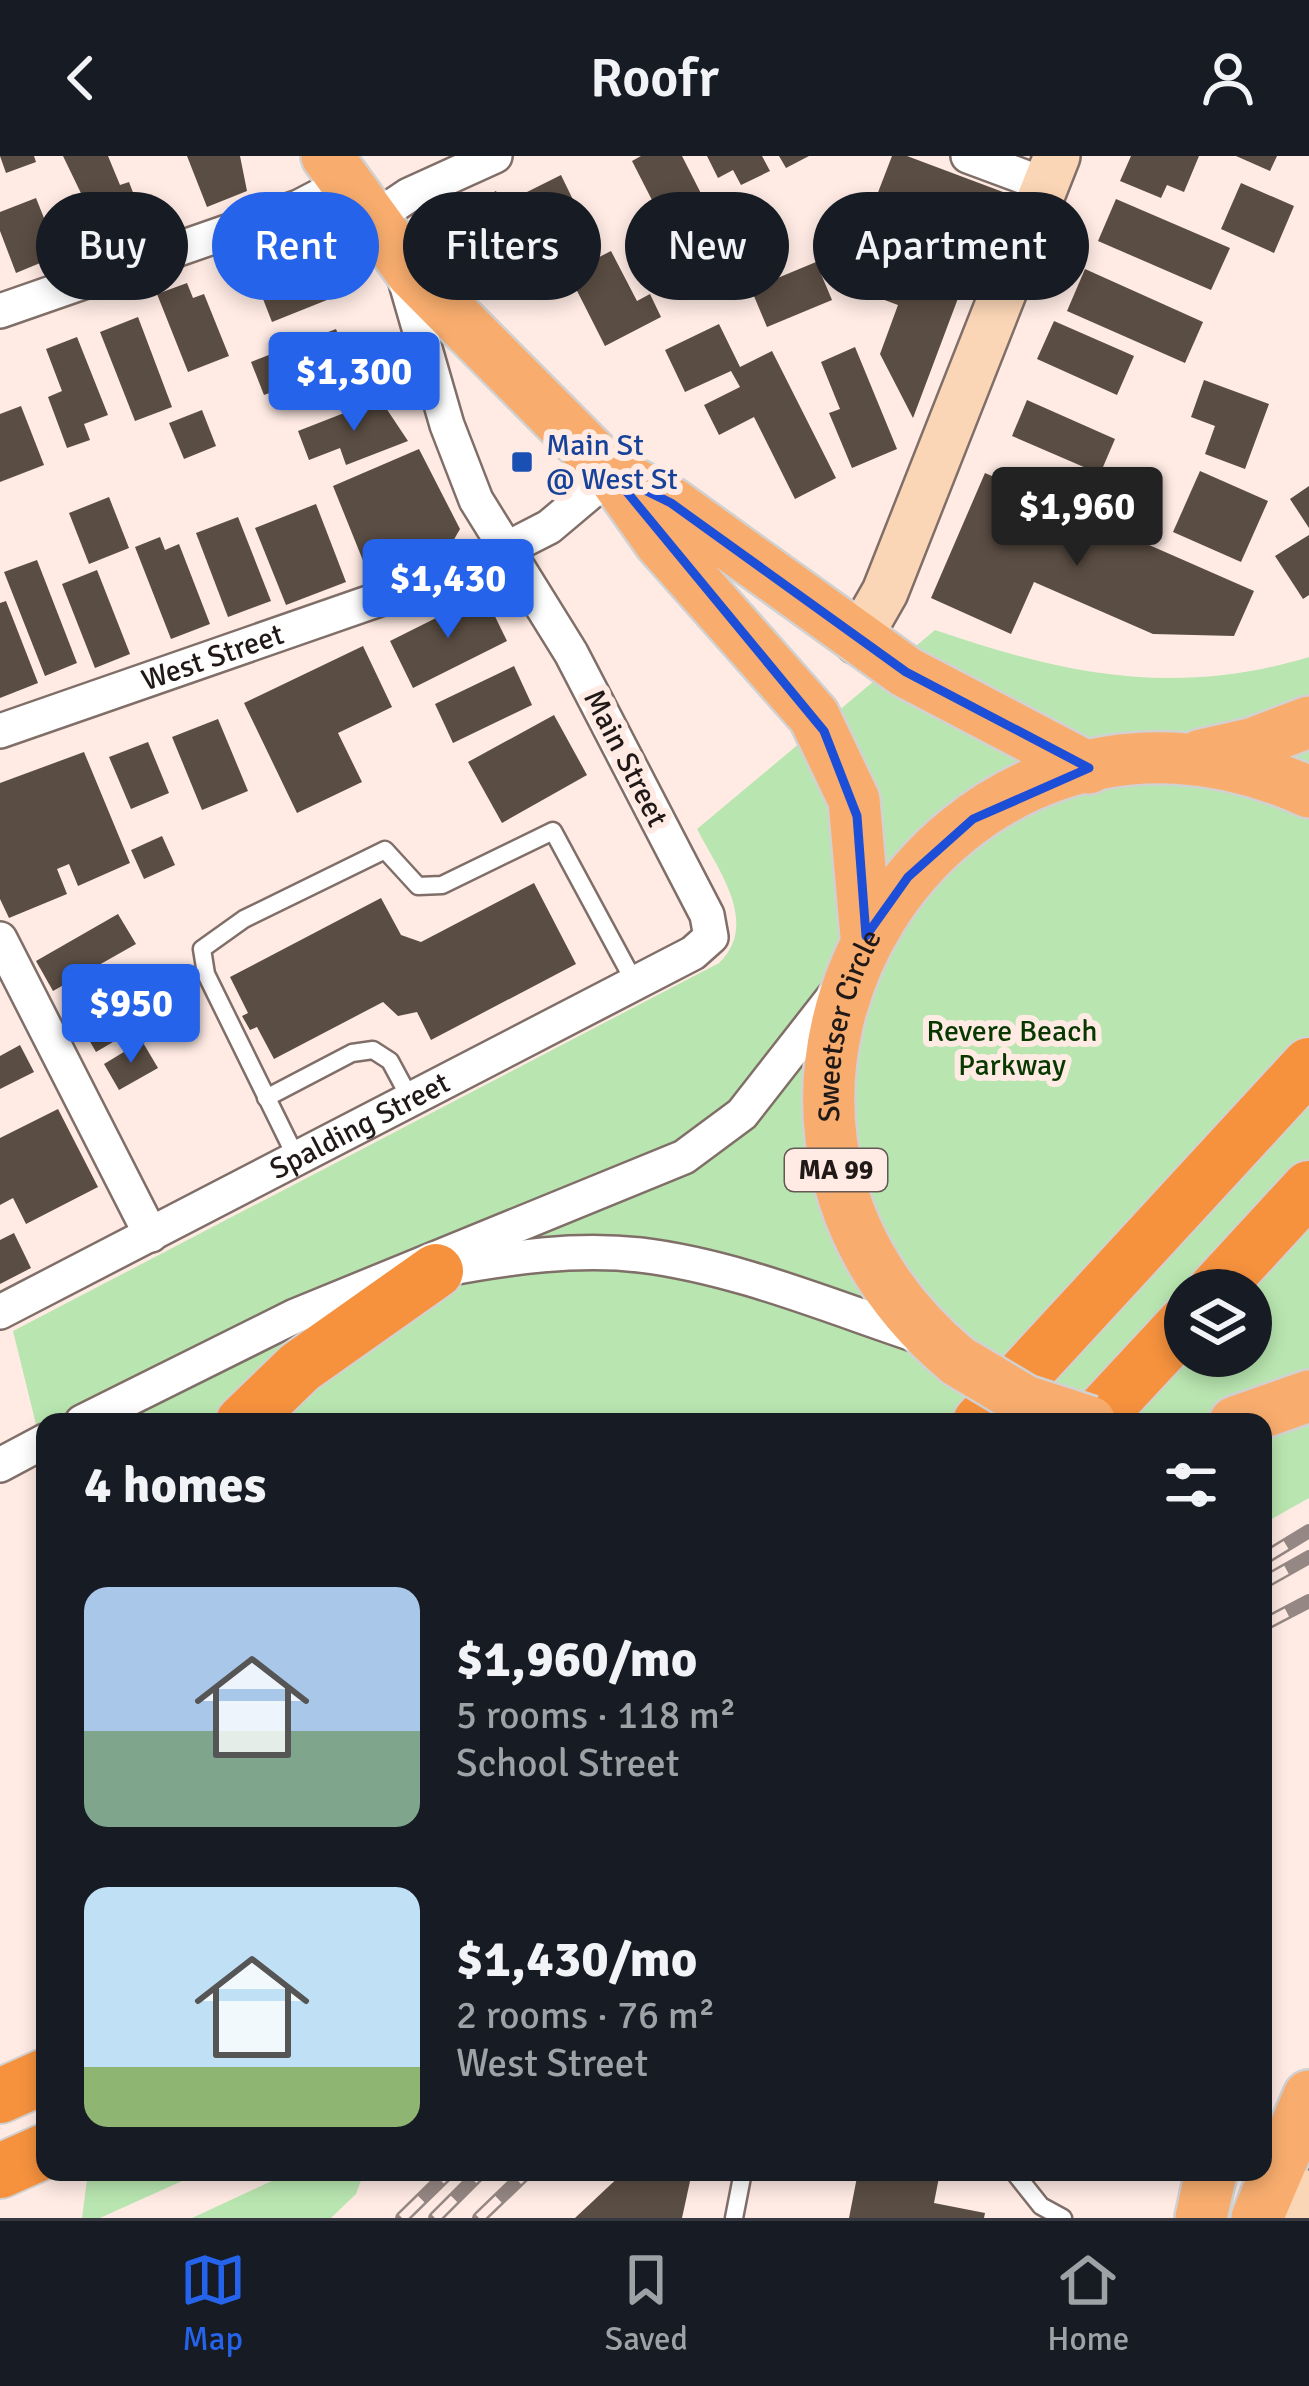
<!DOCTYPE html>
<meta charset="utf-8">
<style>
:root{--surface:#171b24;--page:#242831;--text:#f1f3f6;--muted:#9ea1a6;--line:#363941;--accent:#2563eb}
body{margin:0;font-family:Signika,sans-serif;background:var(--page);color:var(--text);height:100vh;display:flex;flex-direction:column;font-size:45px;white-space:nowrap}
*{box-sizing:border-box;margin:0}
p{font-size:39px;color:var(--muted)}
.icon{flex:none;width:66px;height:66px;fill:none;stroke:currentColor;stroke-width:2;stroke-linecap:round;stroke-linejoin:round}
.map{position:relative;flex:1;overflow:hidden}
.panel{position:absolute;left:36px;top:1257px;width:1236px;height:768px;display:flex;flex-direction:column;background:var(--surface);border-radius:24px;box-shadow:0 6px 18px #0003}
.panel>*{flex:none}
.guide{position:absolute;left:36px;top:36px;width:1239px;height:108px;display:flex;gap:24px}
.tools{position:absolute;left:1164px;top:1113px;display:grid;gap:24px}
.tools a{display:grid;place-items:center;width:108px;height:108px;border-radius:50%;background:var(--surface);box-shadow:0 6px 18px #0003;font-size:60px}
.price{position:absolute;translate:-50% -102px;padding:0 27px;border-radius:12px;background:var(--accent);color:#fff;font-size:39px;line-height:78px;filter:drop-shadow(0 3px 6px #0008)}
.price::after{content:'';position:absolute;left:50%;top:72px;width:36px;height:27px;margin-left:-18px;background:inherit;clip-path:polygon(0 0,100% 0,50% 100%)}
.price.active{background:#222;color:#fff}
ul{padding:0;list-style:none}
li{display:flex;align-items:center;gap:36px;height:300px;padding:0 48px}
li span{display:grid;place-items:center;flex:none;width:336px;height:240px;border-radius:24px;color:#555}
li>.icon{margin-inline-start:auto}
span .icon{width:144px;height:144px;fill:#fffc;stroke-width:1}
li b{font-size:51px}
h2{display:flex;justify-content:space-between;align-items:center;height:144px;padding:0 48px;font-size:51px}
.pill{padding:0 42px;border-radius:54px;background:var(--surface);box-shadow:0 6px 18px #0003;font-size:42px;line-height:108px}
.pill.active{background:var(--accent);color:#fff}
header{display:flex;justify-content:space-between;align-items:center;height:156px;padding:0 48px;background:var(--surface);font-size:54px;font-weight:600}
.tabs{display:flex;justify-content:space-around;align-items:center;height:168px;border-top:3px solid var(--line);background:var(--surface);font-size:33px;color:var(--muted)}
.tabs a{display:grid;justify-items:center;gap:6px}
.tabs .active{color:var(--accent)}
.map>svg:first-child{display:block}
</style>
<header><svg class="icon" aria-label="back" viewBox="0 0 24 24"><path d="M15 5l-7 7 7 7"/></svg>Roofr<svg class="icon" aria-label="person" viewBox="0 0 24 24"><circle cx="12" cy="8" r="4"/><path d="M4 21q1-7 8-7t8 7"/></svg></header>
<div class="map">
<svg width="1309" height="2062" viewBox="0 0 1309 2062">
<rect width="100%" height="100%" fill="#ffebe4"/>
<!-- green -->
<g fill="#b9e6b0" fill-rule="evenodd">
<path d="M 935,474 C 1063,518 1175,542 1309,501 L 1309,1342 L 1263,1368 L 1263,1266 L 45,1266 L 45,1305 L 13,1175 L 719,807 C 760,767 718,714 697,673 ZM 1185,1134 L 1251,1134 L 1251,1200 L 1185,1200 Z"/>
<polygon points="88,2016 202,2016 100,2062 82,2062"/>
<polygon points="291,2016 364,2016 356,2038 331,2062 192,2062"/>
</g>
<!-- building -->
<g fill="#5a4d43">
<polygon points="0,0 34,0 36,6 6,17"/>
<polygon points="63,0 108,0 120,29 129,26 147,73 106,89"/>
<polygon points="187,0 240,0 247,35 207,51"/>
<polygon points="641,0 682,0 717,69 676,91 632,5"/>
<polygon points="707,0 762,0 770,15 741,29 733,14 718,22"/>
<polygon points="779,0 809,0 786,12"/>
<polygon points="892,0 907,0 1003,36 977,106 867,65"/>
<polygon points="1131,0 1199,0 1184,36 1167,29 1161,42 1120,25"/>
<polygon points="1236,0 1277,0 1270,15"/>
<polygon points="561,19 595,89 549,112 515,42"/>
<polygon points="1241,27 1294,50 1274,97 1221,73"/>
<polygon points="496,35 537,119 503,137 446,59"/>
<polygon points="36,42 52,82 39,87 45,105 16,117 0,75 0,56"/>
<polygon points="1116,43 1230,92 1211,134 1098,85"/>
<polygon points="873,86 966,121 913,262 880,198 898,149 855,133"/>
<polygon points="611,95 637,145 650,138 661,161 605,190 568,117"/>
<polygon points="310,98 327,144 272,166 254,120"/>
<polygon points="816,106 832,144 767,171 751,133"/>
<polygon points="1085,113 1203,166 1185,207 1067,155"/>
<polygon points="187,127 193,142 204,138 229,200 188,216 157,138"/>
<polygon points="138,161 172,251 135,265 100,176"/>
<polygon points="1054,165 1134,200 1117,239 1037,203"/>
<polygon points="719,168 740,211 772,195 836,322 795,343 754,261 719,279 704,249 740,231 731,215 685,236 665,194"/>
<polygon points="336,173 349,207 264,239 251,206"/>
<polygon points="77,181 108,259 84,268 90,284 67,292 48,241 62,235 46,193"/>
<polygon points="855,191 897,293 852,312 829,257 840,253 821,206"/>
<polygon points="1204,224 1269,248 1245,313 1205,298 1215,270 1191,261"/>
<polygon points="380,243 408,285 346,309 340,292 309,304 298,275"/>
<polygon points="1027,244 1115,283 1100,318 1012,280"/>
<polygon points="21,250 44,309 0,326 0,258"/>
<polygon points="202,254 216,290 184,303 169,267"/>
<polygon points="419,293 460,373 452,387 368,417 333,330"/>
<polygon points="1200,315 1268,345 1241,406 1173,376"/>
<polygon points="985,317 1254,435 1234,480 1153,478 1034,426 1011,478 931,442"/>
<polygon points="1309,330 1309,372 1290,343"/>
<polygon points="109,341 129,392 89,408 69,357"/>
<polygon points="316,348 346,426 286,449 255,372"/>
<polygon points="238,361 271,445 228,461 196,377"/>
<polygon points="1309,379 1309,439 1303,443 1275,400"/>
<polygon points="160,381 165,394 179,388 210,468 171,483 135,391"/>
<polygon points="37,404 77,507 45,520 4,416"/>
<polygon points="97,414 130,498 95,512 62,428"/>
<polygon points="484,438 507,485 413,532 390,485"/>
<polygon points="6,445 38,527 0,542 0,447"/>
<polygon points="363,490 392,551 338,577 362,626 297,657 244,547"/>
<polygon points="514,510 532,549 453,587 435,548"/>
<polygon points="554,559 587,619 502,667 468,606"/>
<polygon points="218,563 248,635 202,654 172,581"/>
<polygon points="148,586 169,637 131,653 109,601"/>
<polygon points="84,596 130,707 78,730 69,708 57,713 67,738 9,762 0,743 0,627"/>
<polygon points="162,680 175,709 144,723 131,694"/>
<polygon points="534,727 576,808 431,884 417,856 398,860 383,846 274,903 257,871 250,874 242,860 248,857 230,821 381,742 401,779 421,786"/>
<polygon points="118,758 136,788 53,835 36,805"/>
<polygon points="146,823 164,856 96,896 77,863"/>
<polygon points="142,885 158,912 119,934 104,908"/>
<polygon points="20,889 34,916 0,933 0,900"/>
<polygon points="58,953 98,1031 26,1068 13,1042 0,1049 0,982"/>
<polygon points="14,1077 31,1112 0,1128 0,1084"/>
<polygon points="624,2016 692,2016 682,2062 575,2062"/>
<polygon points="858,2016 940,2016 934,2047 985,2057 984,2062 849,2062"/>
</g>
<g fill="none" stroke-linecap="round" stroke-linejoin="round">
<!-- service casing -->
<g stroke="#806f68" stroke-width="21">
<g id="service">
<polyline points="266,942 352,897 373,894 390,905 411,944"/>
<polyline points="297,1003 206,818 202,793 244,763 385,694 418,730 442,729 553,675 635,827"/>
<polyline points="1014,2016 1041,2050 1063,2062"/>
<polyline points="734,2062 743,2016"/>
</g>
</g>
<!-- minor casing -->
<g stroke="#806f68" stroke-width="38">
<g id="minor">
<polyline points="968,0 1046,29"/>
<polyline points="372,64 409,39 495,0"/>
<polyline points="0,155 299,51 345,27"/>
<path id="s1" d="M 0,575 L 469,412 L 549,371 L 612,318"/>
<polyline points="0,783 151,1079"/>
<path d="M 446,1113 C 510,1101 576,1092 640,1099 C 740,1111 838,1154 934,1185"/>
<path id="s2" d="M 0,1156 L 693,797 L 711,781 L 707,759 L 571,497 L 476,344 L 447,269 L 402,113"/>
<polyline points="82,1266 295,1160 684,1001 742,958 835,839"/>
<polyline points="0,1309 45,1285"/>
</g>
</g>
<!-- secondary casing -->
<g stroke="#806f68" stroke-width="50">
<g id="secondary">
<polyline points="857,485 885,436 1057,0"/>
<polyline points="1304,2062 1309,2037"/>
</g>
</g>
<!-- primary casing -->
<g stroke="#d2d1d1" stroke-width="56">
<g id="primary">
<polyline points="327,0 412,117 612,318 660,386 814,560 854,644 866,780"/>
<polyline points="623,322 671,347 906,516 1089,612"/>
<polyline points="1201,599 1254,587 1309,566"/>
<path id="s3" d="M 958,1205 C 649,948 945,470 1309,636"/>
<polyline points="1235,1266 1309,1240"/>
<polyline points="1201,2062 1211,2016"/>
<polyline points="1257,2062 1309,1940"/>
</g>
</g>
<!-- trunk casing -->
<g stroke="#d2d1d1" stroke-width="58">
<g id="trunk">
<polyline points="1215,1134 1309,1032"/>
<polyline points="243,1266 300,1211 436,1115"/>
<polyline points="980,1266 1309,909"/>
<polyline points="1093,1266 1185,1167"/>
<polyline points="0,1940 45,1920"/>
<polyline points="0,2015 45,1995"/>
</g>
</g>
<!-- service -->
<use href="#service" stroke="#fff" stroke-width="16"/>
<!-- minor -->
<use href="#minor" stroke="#fff" stroke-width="33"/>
<!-- secondary -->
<use href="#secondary" stroke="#fbd6b6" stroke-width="45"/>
<!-- primary -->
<use href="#primary" stroke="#f8ad6e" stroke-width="51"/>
<!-- trunk -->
<use href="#trunk" stroke="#f6923e" stroke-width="54"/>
<!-- rail casing -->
<g stroke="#958783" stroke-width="14">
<g id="rail">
<polyline points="1263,1403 1309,1375"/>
<polyline points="1263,1427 1309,1401"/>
<polyline points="1263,1469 1309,1445"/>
<polyline points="402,2062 449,2016"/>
<polyline points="435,2062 481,2016"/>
<polyline points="479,2062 527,2016"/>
</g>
</g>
<!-- rail -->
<use href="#rail" stroke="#ffebe4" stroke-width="9" stroke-dasharray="27" stroke-linecap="butt"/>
<!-- primary-bridge casing -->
<g stroke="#d2d1d1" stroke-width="56" stroke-linecap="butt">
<polyline id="primary-bridge" points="958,1205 1025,1245 1090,1266"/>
</g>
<!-- primary-bridge -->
<use href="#primary-bridge" stroke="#f8ad6e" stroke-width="51"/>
</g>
<!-- marked area -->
<path fill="none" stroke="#1d4ed8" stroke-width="9" stroke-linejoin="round" d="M 612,318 L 671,347 L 906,516 L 1089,612 L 973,663 L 908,721 L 866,780 L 857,660 L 824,575 Z"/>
<!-- markers -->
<rect fill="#1a4fb4" stroke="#ffebe4" stroke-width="4.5" x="510" y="294" width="24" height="24" rx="6"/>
<g text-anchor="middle" stroke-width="12" stroke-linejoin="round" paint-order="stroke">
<!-- shield labels -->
<rect fill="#ffebe4" stroke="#635854" stroke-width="3" x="785" y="993" width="102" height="42" rx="9"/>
<g font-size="27" font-weight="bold" fill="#201917">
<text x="836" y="1023">MA 99</text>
</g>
<!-- transit labels -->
<g font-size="30" fill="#164399" stroke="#ffebe4" text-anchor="start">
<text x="546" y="299">Main St<tspan x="546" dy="34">@ West St</tspan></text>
</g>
<!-- street labels -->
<g font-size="30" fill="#201917" stroke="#ffebe4">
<text dy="10" stroke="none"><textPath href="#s1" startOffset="225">West Street</textPath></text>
<text transform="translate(626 602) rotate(63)" y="10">Main Street</text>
<text dy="10" stroke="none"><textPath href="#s3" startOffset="378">Sweetser Circle</textPath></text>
<text dy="10" stroke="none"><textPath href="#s2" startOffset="405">Spalding Street</textPath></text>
</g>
<!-- park labels -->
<g font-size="30" fill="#073800" stroke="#ffebe4">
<text x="1012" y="885">Revere Beach<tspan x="1012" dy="34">Parkway</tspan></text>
</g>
</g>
</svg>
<div class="tools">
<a><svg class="icon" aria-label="layers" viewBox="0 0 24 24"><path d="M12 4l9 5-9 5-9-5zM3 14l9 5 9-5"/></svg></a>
</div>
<b class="price" style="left:354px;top:278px">$1,300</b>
<b class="price active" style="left:1077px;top:413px">$1,960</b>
<b class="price" style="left:448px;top:485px">$1,430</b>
<b class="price" style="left:131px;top:910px">$950</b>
<div class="guide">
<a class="pill">Buy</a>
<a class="pill active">Rent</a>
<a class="pill">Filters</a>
<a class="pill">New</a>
<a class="pill">Apartment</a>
</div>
<section class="panel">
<h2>4 homes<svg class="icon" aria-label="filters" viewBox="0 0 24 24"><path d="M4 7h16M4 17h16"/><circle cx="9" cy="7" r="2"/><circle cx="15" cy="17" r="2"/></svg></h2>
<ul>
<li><span style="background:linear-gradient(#a9c7e8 60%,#7fa58c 0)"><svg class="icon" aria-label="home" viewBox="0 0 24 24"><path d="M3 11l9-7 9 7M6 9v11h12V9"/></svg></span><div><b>$1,960/mo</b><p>5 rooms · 118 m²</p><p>School Street</p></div></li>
<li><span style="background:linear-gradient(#bfe0f5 75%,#8fb573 0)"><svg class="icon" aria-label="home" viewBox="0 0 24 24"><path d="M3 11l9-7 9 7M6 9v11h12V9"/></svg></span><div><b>$1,430/mo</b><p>2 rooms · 76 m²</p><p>West Street</p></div></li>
</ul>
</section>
</div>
<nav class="tabs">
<a class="active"><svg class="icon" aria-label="map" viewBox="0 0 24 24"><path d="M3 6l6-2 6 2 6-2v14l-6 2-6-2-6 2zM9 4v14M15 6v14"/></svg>Map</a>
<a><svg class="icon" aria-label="saved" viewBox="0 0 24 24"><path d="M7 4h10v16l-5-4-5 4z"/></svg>Saved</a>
<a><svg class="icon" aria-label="home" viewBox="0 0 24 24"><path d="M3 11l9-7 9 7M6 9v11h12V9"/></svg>Home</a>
</nav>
